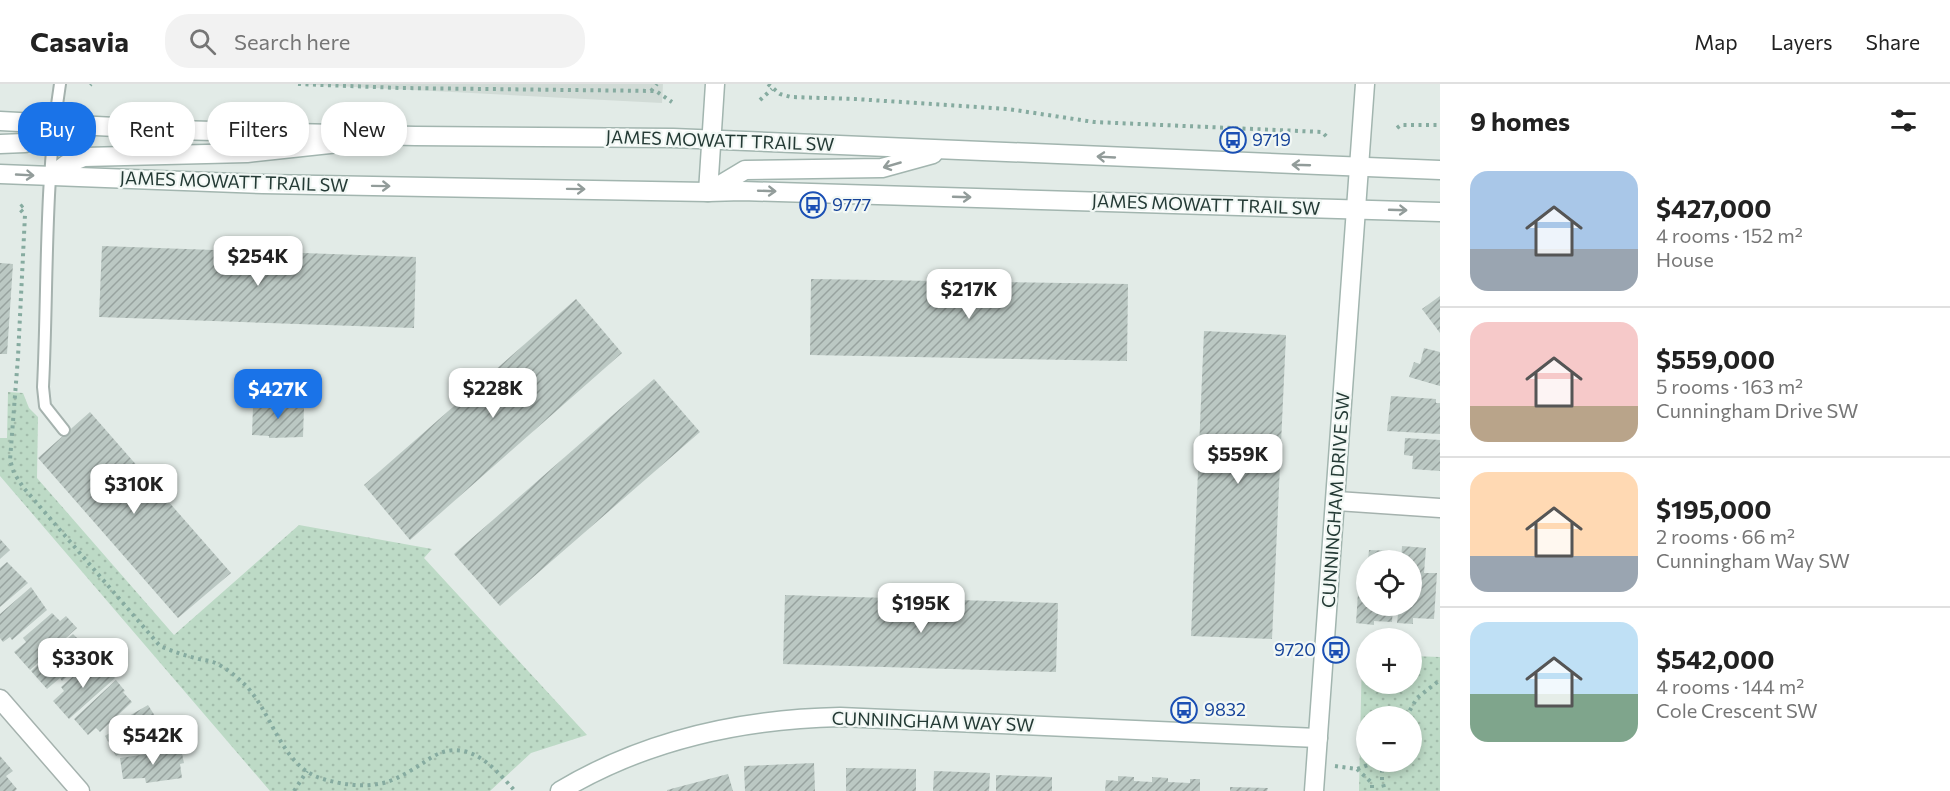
<!DOCTYPE html>
<meta charset="utf-8">
<style>
:root{--surface:#fff;--page:#f2f2f2;--text:#222;--muted:#767676;--line:#e0e0e0;--accent:#1a73e8}
body{margin:0;font-family:Commissioner,sans-serif;background:var(--page);color:var(--text);height:100vh;display:flex;flex-direction:column;font-size:22px;white-space:nowrap}
*{box-sizing:border-box;margin:0}
p{font-size:20px;color:var(--muted)}
.icon{flex:none;width:33px;height:33px;fill:none;stroke:currentColor;stroke-width:2;stroke-linecap:round;stroke-linejoin:round}
.map{position:relative;flex:1;overflow:hidden}
.side{display:flex;flex-direction:column;background:var(--surface);width:510px}
.side>*{flex:none}
.hud{position:absolute;left:18px;top:18px;width:570px;height:54px;display:flex;gap:12px}
.controls{position:absolute;left:1356px;top:466px;display:grid;gap:12px}
.controls a{display:grid;place-items:center;width:66px;height:66px;border-radius:50%;background:var(--surface);box-shadow:0 3px 9px #0003;font-size:30px}
.price{position:absolute;translate:-50% -51px;padding:0 14px;border-radius:12px;background:#fff;color:#222;font-size:20px;line-height:39px;filter:drop-shadow(0 2px 3px #0008)}
.price::after{content:'';position:absolute;left:50%;top:36px;width:18px;height:14px;margin-left:-9px;background:inherit;clip-path:polygon(0 0,100% 0,50% 100%)}
.price.on{background:var(--accent);color:#fff}
ul{padding:0;list-style:none}
li{display:flex;align-items:center;gap:18px;height:150px;padding:0 30px}
li+li{border-top:2px solid var(--line)}
li span{display:grid;place-items:center;flex:none;width:168px;height:120px;border-radius:18px;color:#555}
li>.icon{margin-inline-start:auto}
span .icon{width:72px;height:72px;fill:#fffc;stroke-width:1}
li b{font-size:26px}
h2{display:flex;justify-content:space-between;align-items:center;height:72px;padding:0 30px;font-size:26px}
.pill{padding:0 21px;border-radius:24px;background:var(--surface);box-shadow:0 3px 9px #0003;font-size:21px;line-height:54px}
.pill.on{background:var(--accent);color:#fff}
header{display:flex;align-items:center;gap:36px;box-sizing:border-box;height:84px;padding:0 30px;background:var(--surface);border-bottom:2px solid var(--line)}
header strong{font-size:28px}
nav{display:flex;gap:33px;margin-inline-start:auto;font-size:21px}
.search{width:420px;height:54px;background:var(--page);display:flex;align-items:center;gap:15px;box-sizing:border-box;padding:0 21px;border-radius:24px;color:var(--muted);font-size:22px}
main{display:flex;flex:1;min-height:0}
.map>svg:first-child{display:block}
</style>
<header>
<strong>Casavia</strong>
<div class="search"><svg class="icon" aria-label="search" viewBox="0 0 24 24"><circle cx="10" cy="10" r="6"/><path d="M15 15l6 6"/></svg>Search here</div>
<nav><a>Map</a><a>Layers</a><a>Share</a></nav>
</header>
<main>
<div class="map">
<svg width="1440" height="707" viewBox="0 0 1440 707">
<defs>
<pattern id="park-dots" width="8" height="8" patternUnits="userSpaceOnUse" patternTransform="scale(1.5)"><rect width="8" height="8" fill="#bddac6"/><path d="M2 2h.1M6 6h.1" fill="none" stroke="#a2bcab" stroke-width="1.8" stroke-linecap="round"/></pattern>
<pattern id="building-hatch" width="6" height="6" patternUnits="userSpaceOnUse" patternTransform="scale(1.5)"><rect width="6" height="6" fill="#bbc8c3"/><path d="M-1 1l2-2M0 6l6-6M5 7l2-2" fill="none" stroke="#98a39f"/></pattern>
</defs>
<rect width="100%" height="100%" fill="#e2ebe7"/>
<!-- built -->
<polygon fill="#d1dbd6" points="297,0 663,0 662,19"/>
<!-- park -->
<g fill="url(#park-dots)" fill-rule="evenodd">
<polygon points="8,308 23,309 29,324 38,333 37,394 174,551 299,441 432,465 424,474 587,651 531,669 490,707 270,707 0,392 0,354 7,354"/>
<path d="M 1362,569 L 1366,569 L 1366,600 L 1412,600 L 1412,572 L 1440,573 L 1440,707 L 1359,707 ZM 1366,633 L 1412,633 L 1412,678 L 1366,678 Z"/>
</g>
<!-- building -->
<g fill="url(#building-hatch)">
<polygon points="102,162 416,173 414,244 99,233"/>
<polygon points="0,179 13,180 7,270 0,270"/>
<polygon points="811,195 1128,200 1127,277 810,271"/>
<polygon points="1440,212 1440,249 1422,225"/>
<polygon points="576,215 622,269 410,456 364,401"/>
<polygon points="1204,247 1286,251 1272,555 1191,552"/>
<polygon points="1424,264 1440,268 1440,302 1409,293 1414,278 1420,280"/>
<polygon points="654,295 700,348 500,522 454,470"/>
<polygon points="1391,312 1436,315 1436,319 1440,319 1440,350 1387,347"/>
<polygon points="267,316 289,317 289,322 304,323 303,353 269,354 269,352 252,351 253,322 267,322"/>
<polygon points="90,328 231,489 178,534 38,374"/>
<polygon points="1405,354 1440,356 1440,387 1412,385 1413,372 1404,371"/>
<polygon points="0,455 10,466 0,475"/>
<polygon points="1402,462 1426,464 1424,489 1437,489 1434,535 1413,534 1413,540 1397,539 1399,522 1412,522 1412,477 1401,477"/>
<polygon points="1369,466 1397,467 1396,477 1368,477"/>
<polygon points="7,478 28,499 0,523 0,484"/>
<polygon points="1359,494 1366,494 1366,522 1393,522 1392,538 1374,537 1374,541 1356,539"/>
<polygon points="31,503 47,526 12,556 10,553 3,558 0,554 0,530"/>
<polygon points="785,511 1058,519 1056,588 783,580"/>
<polygon points="52,529 60,537 66,532 77,544 30,586 14,568 26,558 23,554"/>
<polygon points="73,550 93,570 62,597 60,594 47,605 31,587"/>
<polygon points="89,578 97,588 104,581 115,594 69,635 53,617 64,607 61,603"/>
<polygon points="116,596 125,607 123,608 132,618 100,648 96,644 88,651 74,635"/>
<polygon points="148,621 155,632 157,631 165,644 116,672 105,652 113,647 110,643"/>
<polygon points="181,665 184,679 180,680 182,694 146,699 145,694 123,695 120,674"/>
<polygon points="0,672 13,687 6,692 17,705 15,707 0,707"/>
<polygon points="814,679 815,707 745,707 744,682"/>
<polygon points="846,684 916,685 916,707 846,707"/>
<polygon points="934,687 990,689 989,707 933,707"/>
<polygon points="728,690 733,707 667,707 667,706"/>
<polygon points="996,691 1052,693 1052,707 996,707"/>
<polygon points="1118,692 1134,693 1134,697 1152,698 1152,693 1168,694 1168,698 1190,699 1190,695 1200,695 1200,707 1105,707 1106,696 1118,697"/>
<polygon points="1230,703 1268,704 1267,707 1230,707"/>
</g>
<g fill="none" stroke-linecap="round" stroke-linejoin="round">
<!-- lane casing -->
<g stroke="#a5b2ae" stroke-width="14">
<path id="lane" d="M 60,0 C 44,100 48,202 43,303 L 45,322 L 64,346"/>
</g>
<!-- street casing -->
<g stroke="#a5b2ae" stroke-width="21">
<g id="street">
<polyline points="1337,417 1440,424"/>
<polyline points="0,615 80,707"/>
</g>
</g>
<!-- secondary casing -->
<g stroke="#a2b5af" stroke-width="21">
<g id="secondary">
<polyline points="0,37 173,46 415,52 673,54 1440,86"/>
<polyline points="0,60 25,59 41,50 53,40"/>
<polyline points="0,90 263,100 708,108 742,107 1440,128"/>
<polyline points="50,93 67,80 84,73 247,69 339,59"/>
<polyline points="710,107 745,86 882,84 933,70"/>
<polyline points="708,108 715,0"/>
<path d="M 560,707 C 645,656 742,635 840,633 L 1318,654"/>
<polyline points="1314,707 1365,0"/>
</g>
</g>
<!-- path -->
<g stroke="#86aba0" stroke-width="4" stroke-dasharray="3 4.5" stroke-linecap="butt">
<polyline points="298,0 400,4 656,7 672,18"/>
<polyline points="768,0 780,10 791,13 855,15 1008,25 1094,38 1322,48 1327,53"/>
<polyline points="90,1 91,0"/>
<polyline points="651,7 657,0"/>
<polyline points="760,16 772,5"/>
<polyline points="1397,44 1401,41 1440,41"/>
<path d="M 23,121 L 19,124 L 25,131 L 18,273 L 10,376 L 14,389 L 23,403 L 160,562 C 172,567 183,571 195,574 C 201,576 207,576 213,578 C 223,582 235,591 243,599 C 272,625 280,683 323,695 C 344,701 366,704 387,698 C 399,694 412,686 423,679 C 429,675 436,670 443,668 C 474,659 496,686 515,707"/>
<polyline points="1406,633 1417,614 1440,596"/>
<polyline points="1382,678 1382,696 1385,707"/>
<polyline points="1335,682 1357,685 1376,678"/>
<polyline points="1357,685 1372,699 1372,707"/>
<polyline points="294,707 307,687"/>
</g>
<!-- lane -->
<use href="#lane" stroke="#fff" stroke-width="10"/>
<!-- street -->
<use href="#street" stroke="#fff" stroke-width="18"/>
<!-- secondary -->
<use href="#secondary" stroke="#fff" stroke-width="18"/>
</g>
<!-- one-way arrows -->
<defs><path id="oneway-shaft" d="M-6 0H5M1.5-3L5.5 0L1.5 3" fill="none" stroke-width="1.6" stroke-linecap="round" stroke-linejoin="round" transform="scale(1.5)"/></defs>
<g stroke="#929c9a">
<use href="#oneway-shaft" transform="translate(1106 73) rotate(-177)"/>
<use href="#oneway-shaft" transform="translate(892 81) rotate(164)"/>
<use href="#oneway-shaft" transform="translate(1301 81) rotate(-178)"/>
<use href="#oneway-shaft" transform="translate(25 91) rotate(3)"/>
<use href="#oneway-shaft" transform="translate(381 102) rotate(1)"/>
<use href="#oneway-shaft" transform="translate(576 105) rotate(1)"/>
<use href="#oneway-shaft" transform="translate(767 107) rotate(2)"/>
<use href="#oneway-shaft" transform="translate(962 113) rotate(2)"/>
<use href="#oneway-shaft" transform="translate(1398 126) rotate(2)"/>
</g>
<!-- icons -->
<defs>
<g id="bus-ring" transform="scale(1.35)"><circle r="9.5" fill="#f2f8f5" stroke="#1a4fb4" stroke-width="1.5"/><path d="M-5-6H5V4H4V6H2V4H-2V6H-4V4H-5ZM-3.5-4V0h7V-4ZM-3.5 1.2v1.5H-2V1.2ZM2 1.2v1.5H3.5V1.2Z" fill="#1a4fb4"/></g>
</defs>
<g fill-rule="evenodd">
<use href="#bus-ring" x="1233" y="56"/>
<use href="#bus-ring" x="813" y="121"/>
<use href="#bus-ring" x="1336" y="566"/>
<use href="#bus-ring" x="1184" y="626"/>
</g>
<g text-anchor="middle" stroke-width="4.5" stroke-linejoin="round" paint-order="stroke">
<!-- transit labels -->
<g font-size="18" fill="#164399" stroke="#f2f8f5" text-anchor="start">
<text x="1252" y="62">9719</text>
<text x="832" y="127">9777</text>
<text x="1316" y="572" text-anchor="end">9720</text>
<text x="1204" y="632">9832</text>
</g>
<!-- street labels -->
<g font-size="18" fill="#243a35" stroke="#f2f8f5">
<text transform="translate(720 57) rotate(2)" y="6">JAMES MOWATT TRAIL SW</text>
<text transform="translate(234 98) rotate(2)" y="6">JAMES MOWATT TRAIL SW</text>
<text transform="translate(1206 121) rotate(2)" y="6">JAMES MOWATT TRAIL SW</text>
<text transform="translate(1336 416) rotate(-86)" y="6">CUNNINGHAM DRIVE SW</text>
<text transform="translate(933 638) rotate(2)" y="6">CUNNINGHAM WAY SW</text>
</g>
</g>
</svg>
<div class="controls">
<a><svg class="icon" aria-label="locate" viewBox="0 0 24 24"><circle cx="12" cy="12" r="6"/><path d="M12 2v4M12 18v4M2 12h4M18 12h4"/></svg></a>
<a>+</a>
<a>−</a>
</div>
<b class="price" style="left:258px;top:203px">$254K</b>
<b class="price" style="left:969px;top:236px">$217K</b>
<b class="price" style="left:493px;top:335px">$228K</b>
<b class="price on" style="left:278px;top:336px">$427K</b>
<b class="price" style="left:1238px;top:401px">$559K</b>
<b class="price" style="left:134px;top:431px">$310K</b>
<b class="price" style="left:921px;top:550px">$195K</b>
<b class="price" style="left:83px;top:605px">$330K</b>
<b class="price" style="left:153px;top:682px">$542K</b>
<div class="hud">
<a class="pill on">Buy</a>
<a class="pill">Rent</a>
<a class="pill">Filters</a>
<a class="pill">New</a>
</div>
</div>
<section class="side">
<h2>9 homes<svg class="icon" aria-label="filters" viewBox="0 0 24 24"><path d="M4 7h16M4 17h16"/><circle cx="9" cy="7" r="2"/><circle cx="15" cy="17" r="2"/></svg></h2>
<ul>
<li><span style="background:linear-gradient(#a9c7e8 65%,#9aa5b1 0)"><svg class="icon" aria-label="home" viewBox="0 0 24 24"><path d="M3 11l9-7 9 7M6 9v11h12V9"/></svg></span><div><b>$427,000</b><p>4 rooms · 152 m²</p><p>House</p></div></li>
<li><span style="background:linear-gradient(#f6c9c9 70%,#b9a48a 0)"><svg class="icon" aria-label="home" viewBox="0 0 24 24"><path d="M3 11l9-7 9 7M6 9v11h12V9"/></svg></span><div><b>$559,000</b><p>5 rooms · 163 m²</p><p>Cunningham Drive SW</p></div></li>
<li><span style="background:linear-gradient(#ffd9b3 70%,#9aa5b1 0)"><svg class="icon" aria-label="home" viewBox="0 0 24 24"><path d="M3 11l9-7 9 7M6 9v11h12V9"/></svg></span><div><b>$195,000</b><p>2 rooms · 66 m²</p><p>Cunningham Way SW</p></div></li>
<li><span style="background:linear-gradient(#bfe0f5 60%,#7fa58c 0)"><svg class="icon" aria-label="home" viewBox="0 0 24 24"><path d="M3 11l9-7 9 7M6 9v11h12V9"/></svg></span><div><b>$542,000</b><p>4 rooms · 144 m²</p><p>Cole Crescent SW</p></div></li>
</ul>
</section>
</main>
